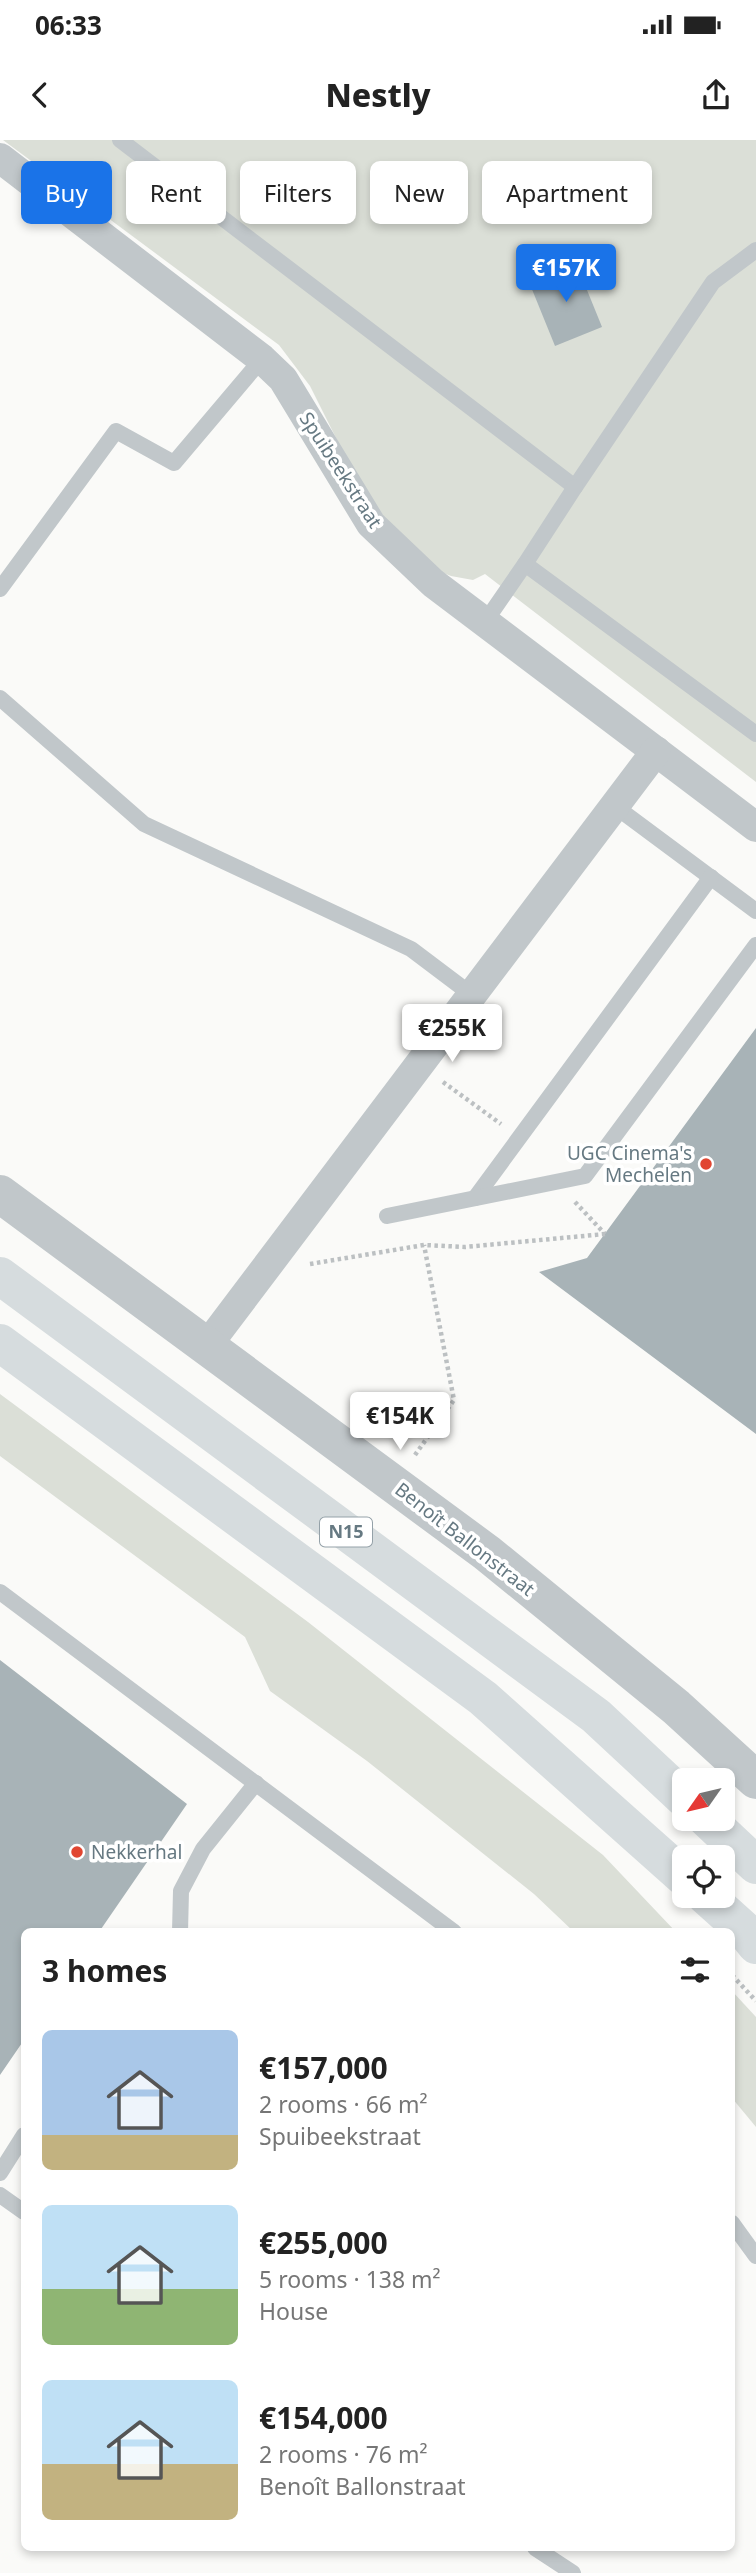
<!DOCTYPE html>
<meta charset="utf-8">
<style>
:root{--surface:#fff;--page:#f6f6f6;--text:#222;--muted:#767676;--accent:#1a73e8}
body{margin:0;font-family:"Noto Sans",sans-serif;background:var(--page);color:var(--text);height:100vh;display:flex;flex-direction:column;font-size:26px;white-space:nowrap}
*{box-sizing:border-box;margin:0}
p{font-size:23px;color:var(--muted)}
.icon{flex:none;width:38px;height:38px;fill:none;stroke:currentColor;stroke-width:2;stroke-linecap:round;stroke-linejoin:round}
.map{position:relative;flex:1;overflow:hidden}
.sheet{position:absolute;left:21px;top:1788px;width:714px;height:623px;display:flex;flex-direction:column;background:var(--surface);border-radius:10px;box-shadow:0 4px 10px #0003}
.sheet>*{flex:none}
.top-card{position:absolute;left:21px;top:21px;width:714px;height:63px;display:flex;gap:14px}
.needle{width:46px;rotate:236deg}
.buttons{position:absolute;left:672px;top:1628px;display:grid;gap:14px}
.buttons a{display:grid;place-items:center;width:63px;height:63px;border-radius:10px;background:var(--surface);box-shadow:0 4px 10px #0003;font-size:35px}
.price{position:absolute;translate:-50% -60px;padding:0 16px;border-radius:7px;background:#fff;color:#222;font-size:23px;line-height:46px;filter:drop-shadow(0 2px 4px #0008)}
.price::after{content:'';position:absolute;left:50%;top:42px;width:21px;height:16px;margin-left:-10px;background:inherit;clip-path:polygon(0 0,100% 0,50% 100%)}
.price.current{background:var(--accent);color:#fff}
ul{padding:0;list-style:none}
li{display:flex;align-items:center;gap:21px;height:175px;padding:0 21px}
li span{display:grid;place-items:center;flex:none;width:196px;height:140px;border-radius:10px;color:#555}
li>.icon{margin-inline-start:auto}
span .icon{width:84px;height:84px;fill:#fffc;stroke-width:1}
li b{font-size:30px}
h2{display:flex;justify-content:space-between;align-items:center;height:84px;padding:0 21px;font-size:30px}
.chip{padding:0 24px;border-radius:10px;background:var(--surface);box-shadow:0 4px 10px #0003;font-size:24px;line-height:63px}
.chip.current{background:var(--accent);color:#fff}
.status{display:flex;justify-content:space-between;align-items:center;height:49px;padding:0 35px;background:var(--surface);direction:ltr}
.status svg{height:19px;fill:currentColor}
header{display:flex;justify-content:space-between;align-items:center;height:91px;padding:0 21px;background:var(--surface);font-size:32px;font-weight:800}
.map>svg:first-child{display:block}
</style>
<div class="status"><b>06:33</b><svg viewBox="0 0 49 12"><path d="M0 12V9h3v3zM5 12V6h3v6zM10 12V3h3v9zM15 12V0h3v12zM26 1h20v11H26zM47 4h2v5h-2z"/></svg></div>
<header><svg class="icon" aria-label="back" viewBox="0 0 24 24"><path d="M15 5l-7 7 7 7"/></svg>Nestly<svg class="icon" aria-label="share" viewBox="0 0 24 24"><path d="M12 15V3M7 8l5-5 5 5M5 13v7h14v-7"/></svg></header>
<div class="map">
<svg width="756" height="2433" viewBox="0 0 756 2433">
<rect width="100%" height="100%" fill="#fafaf8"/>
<!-- green -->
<g fill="#dbdfd7">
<polygon points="3,0 756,0 756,642 485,434 473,440 451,436 426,426 367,360 310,246 279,205"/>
<polygon points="0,1254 308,1482 603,1715 676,1792 574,1792 534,1754 367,1621 270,1551 245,1497 0,1316"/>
<polygon points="732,1851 756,1877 756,1987 732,1958"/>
</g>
<!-- building -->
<g fill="#a8b3b7">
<polygon points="576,123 602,187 555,206 529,142"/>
<polygon points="756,888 756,1294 539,1132 587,1118"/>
<polygon points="0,1520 187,1664 99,1792 24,1792 24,1900 0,1935"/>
</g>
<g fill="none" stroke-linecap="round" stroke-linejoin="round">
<!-- path -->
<g stroke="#bcc0c2" stroke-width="4.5" stroke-dasharray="3.5 3.5" stroke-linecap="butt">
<polyline points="443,942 501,984"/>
<polyline points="575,1062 605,1094"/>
<polyline points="310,1124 424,1105 465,1107 605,1094"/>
<polyline points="415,1315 454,1260 424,1105"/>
<polyline points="732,1835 756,1861"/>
</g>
<!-- service -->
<g stroke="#c1c7ca" stroke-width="16">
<polyline points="120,0 575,347 713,142 756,110"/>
<polyline points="575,347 525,424 756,594"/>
<polyline points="0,449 116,291 174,323 262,219"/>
<polyline points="485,482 525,424"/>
<polyline points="0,558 144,684 411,809 472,855"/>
<polyline points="616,667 756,771"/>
<polyline points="475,1058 711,737"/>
<polyline points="387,1076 585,1036 756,805"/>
<polyline points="0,1452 454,1792"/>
<polyline points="180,1792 181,1751 203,1709 256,1643"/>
<polyline points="0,2033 24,1995"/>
<polyline points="0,2055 24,2072"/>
<polyline points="732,2083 756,2116"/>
<polyline points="535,2408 573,2433"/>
</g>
<!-- minor -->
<g stroke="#c1c7ca" stroke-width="30">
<polyline points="0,18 262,219 283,239 371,384 433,443 756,687"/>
<polyline points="206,1207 656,611"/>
</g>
<!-- tertiary -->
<polyline stroke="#c1c7ca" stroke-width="38" points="0,1054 487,1413 676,1567 756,1640"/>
<!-- primary -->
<g stroke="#d6dcde" stroke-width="38">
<polyline points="0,1136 596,1576 684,1658"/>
<polyline points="0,1203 483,1558 684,1737"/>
<polyline points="706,1678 756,1725"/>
<polyline points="705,1755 744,1790 756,1805"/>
</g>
</g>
<!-- markers -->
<g fill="#e14631" stroke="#fff" stroke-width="2.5">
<circle cx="706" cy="1024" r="7"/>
<circle cx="77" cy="1712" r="7"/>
</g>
<g text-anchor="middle" stroke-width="7" stroke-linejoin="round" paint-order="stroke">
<!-- shield labels -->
<rect fill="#fff" stroke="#94a1a8" stroke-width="2" x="320" y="1377.5" width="52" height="29" rx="5"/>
<g font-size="18" font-weight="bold" fill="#667982">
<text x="346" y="1398">N15</text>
</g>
<!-- street labels -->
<g font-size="19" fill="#667982" stroke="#fff">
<text transform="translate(341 330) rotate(57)" y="7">Spuibeekstraat</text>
<text transform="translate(465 1399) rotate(38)" y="7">Benoît Ballonstraat</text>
</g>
<!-- poi labels -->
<g font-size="19" fill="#667982" stroke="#fff" text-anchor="end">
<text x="692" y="1020">UGC Cinema's<tspan x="692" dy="22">Mechelen</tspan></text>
<text x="91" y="1719" text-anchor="start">Nekkerhal</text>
</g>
</g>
</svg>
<div class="buttons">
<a><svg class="needle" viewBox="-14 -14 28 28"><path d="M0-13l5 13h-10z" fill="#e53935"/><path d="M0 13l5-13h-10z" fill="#767676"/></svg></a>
<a><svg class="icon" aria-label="locate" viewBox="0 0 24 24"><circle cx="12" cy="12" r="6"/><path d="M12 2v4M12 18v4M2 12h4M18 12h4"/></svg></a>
</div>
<b class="price current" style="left:566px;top:164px">€157K</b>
<b class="price" style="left:452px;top:924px">€255K</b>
<b class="price" style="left:400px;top:1312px">€154K</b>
<div class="top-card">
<a class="chip current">Buy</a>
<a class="chip">Rent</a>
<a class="chip">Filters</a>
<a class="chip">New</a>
<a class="chip">Apartment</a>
</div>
<section class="sheet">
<h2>3 homes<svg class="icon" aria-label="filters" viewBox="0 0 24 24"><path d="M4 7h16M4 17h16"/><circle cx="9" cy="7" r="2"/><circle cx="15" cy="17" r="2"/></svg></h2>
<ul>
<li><span style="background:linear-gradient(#a9c7e8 75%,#c2b280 0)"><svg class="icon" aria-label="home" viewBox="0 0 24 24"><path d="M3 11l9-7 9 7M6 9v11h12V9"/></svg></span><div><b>€157,000</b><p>2 rooms · 66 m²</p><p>Spuibeekstraat</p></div></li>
<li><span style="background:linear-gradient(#bfe0f5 60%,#8fb573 0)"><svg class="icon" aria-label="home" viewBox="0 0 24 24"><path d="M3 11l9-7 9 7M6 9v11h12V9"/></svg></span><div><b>€255,000</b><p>5 rooms · 138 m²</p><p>House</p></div></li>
<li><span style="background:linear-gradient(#bfe0f5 60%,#c2b280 0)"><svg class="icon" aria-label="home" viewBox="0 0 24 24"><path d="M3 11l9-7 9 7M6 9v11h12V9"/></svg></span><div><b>€154,000</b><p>2 rooms · 76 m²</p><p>Benoît Ballonstraat</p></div></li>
</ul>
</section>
</div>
